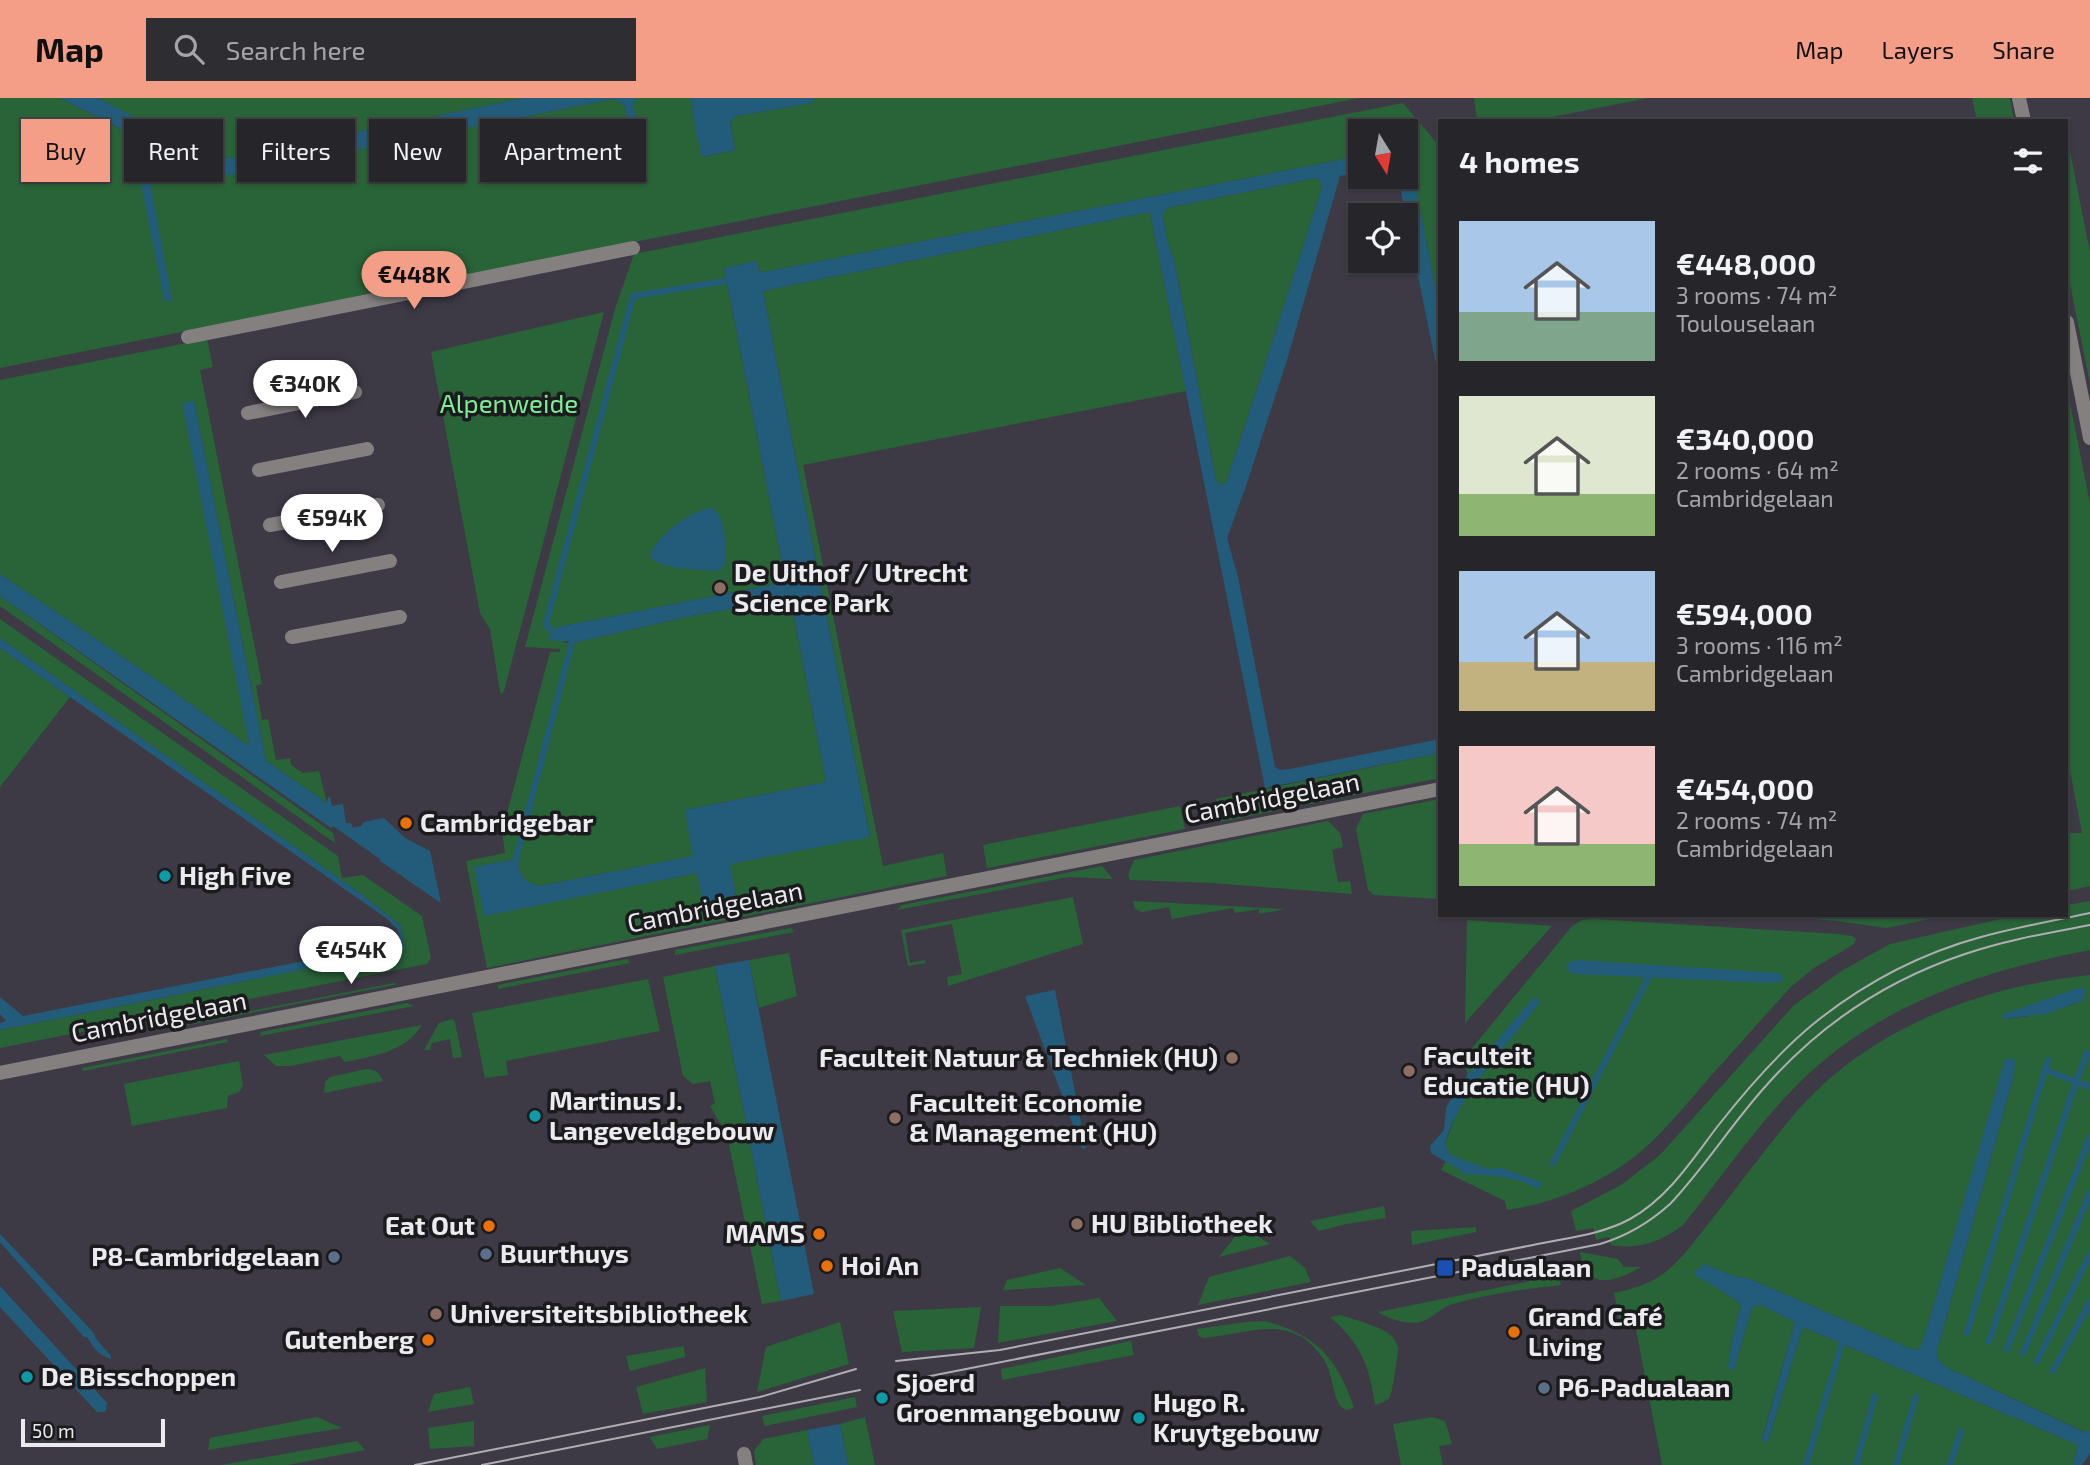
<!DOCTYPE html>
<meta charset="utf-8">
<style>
:root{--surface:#26262a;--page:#2e2e32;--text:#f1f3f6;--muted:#a4a5a8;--line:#424347;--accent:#f49e87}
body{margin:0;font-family:"Exo 2",sans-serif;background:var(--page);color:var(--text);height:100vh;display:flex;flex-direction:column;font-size:26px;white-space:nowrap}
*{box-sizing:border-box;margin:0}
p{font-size:23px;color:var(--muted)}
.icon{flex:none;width:38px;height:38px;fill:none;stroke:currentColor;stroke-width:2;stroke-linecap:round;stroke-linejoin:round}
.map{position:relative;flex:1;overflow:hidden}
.details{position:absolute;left:1438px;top:21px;width:630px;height:798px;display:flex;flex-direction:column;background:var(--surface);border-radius:0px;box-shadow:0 2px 5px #0004,0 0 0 2px var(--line)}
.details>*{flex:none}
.banner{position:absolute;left:21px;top:21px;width:665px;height:63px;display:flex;gap:14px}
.needle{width:46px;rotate:169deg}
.controls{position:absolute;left:1348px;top:21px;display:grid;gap:14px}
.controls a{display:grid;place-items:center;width:70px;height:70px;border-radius:0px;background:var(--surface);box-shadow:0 2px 5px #0004,0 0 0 2px var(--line);font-size:35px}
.scale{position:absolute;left:21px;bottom:18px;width:144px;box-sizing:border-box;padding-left:7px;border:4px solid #ebeaee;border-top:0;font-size:19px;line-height:24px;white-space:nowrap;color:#ebeaee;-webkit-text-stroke:5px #1b1a1d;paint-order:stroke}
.price{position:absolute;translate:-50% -60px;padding:0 16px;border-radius:24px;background:#fff;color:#222;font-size:23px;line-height:46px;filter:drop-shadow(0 2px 4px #0008)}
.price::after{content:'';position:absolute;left:50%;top:42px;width:21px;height:16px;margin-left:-10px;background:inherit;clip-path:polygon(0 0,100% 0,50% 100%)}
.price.active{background:var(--accent);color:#111}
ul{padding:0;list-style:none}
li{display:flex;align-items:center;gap:21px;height:175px;padding:0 21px}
li span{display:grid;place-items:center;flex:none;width:196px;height:140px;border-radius:0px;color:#555}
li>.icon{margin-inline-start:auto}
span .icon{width:84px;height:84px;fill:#fffc;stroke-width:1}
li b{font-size:30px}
h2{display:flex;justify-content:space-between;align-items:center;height:84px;padding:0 21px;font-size:30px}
.pill{padding:0 24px;border-radius:0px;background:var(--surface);box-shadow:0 2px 5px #0004,0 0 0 2px var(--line);font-size:24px;line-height:63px}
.pill.active{background:var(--accent);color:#111}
header{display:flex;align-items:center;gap:42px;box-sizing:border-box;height:98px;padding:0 35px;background:var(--accent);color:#111}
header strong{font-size:33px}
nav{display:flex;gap:38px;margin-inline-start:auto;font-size:24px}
.search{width:490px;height:63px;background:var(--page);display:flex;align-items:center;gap:18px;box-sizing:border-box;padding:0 24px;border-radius:0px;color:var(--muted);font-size:26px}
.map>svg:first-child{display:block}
</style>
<header>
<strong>Map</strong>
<div class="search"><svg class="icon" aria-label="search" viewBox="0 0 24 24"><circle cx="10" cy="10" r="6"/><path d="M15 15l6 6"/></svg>Search here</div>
<nav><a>Map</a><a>Layers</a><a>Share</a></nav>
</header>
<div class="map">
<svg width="2090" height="1367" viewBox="0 0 2090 1367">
<rect width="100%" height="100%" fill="#333238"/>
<!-- built -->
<path fill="#3d3a46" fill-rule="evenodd" d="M 0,0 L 2090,0 L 2090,1367 L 0,1367 ZM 1440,23 L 2067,23 L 2067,817 L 1440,817 ZM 1360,33 L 1405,33 L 1405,79 L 1360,79 ZM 1360,117 L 1405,117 L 1405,163 L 1360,163 Z"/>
<!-- green -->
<g fill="#296338" fill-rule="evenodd">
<polygon points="0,0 60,0 202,73 218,77 231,77 613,1 622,5 625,9 633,47 641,45 633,8 636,0 692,0 693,20 703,59 735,52 730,24 736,18 812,5 814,0 1359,0 0,270"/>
<path d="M 98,0 L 523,0 L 231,60 C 190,55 136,20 98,0 Z"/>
<polygon points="1474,0 1648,0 1532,23 1477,23"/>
<polygon points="1972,0 2010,0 2014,23 1977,23"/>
<path d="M 1403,5 L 1440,49 L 1440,214 L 1410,59 L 1405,57 L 1405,33 L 1360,33 L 1360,58 L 764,174 L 759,173 L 757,163 L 724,170 L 785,480 L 776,486 L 558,529 L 565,545 L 577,544 L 691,518 L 786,501 L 792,509 L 826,684 L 685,712 L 694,758 L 539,788 C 523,784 515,775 519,758 L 514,757 L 513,762 L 475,769 L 484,817 L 697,775 L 736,797 L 729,766 L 870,738 L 763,193 L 1150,114 L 1186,293 L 803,367 L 883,768 L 943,755 L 947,778 L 487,870 L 466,763 L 505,755 L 502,734 L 550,554 L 560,554 L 560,551 L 525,549 L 615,211 L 634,156 Z"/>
<polygon points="2067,39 2090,154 2090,286 2067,171"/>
<path d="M 1316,80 L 1322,86 L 1320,96 L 1227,383 L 1221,387 L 1216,382 L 1174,161 C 1168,148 1163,128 1164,113 L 1171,109 Z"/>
<polygon points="604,214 504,593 502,596 500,594 490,531 480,515 431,254"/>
<polygon points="207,241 213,269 200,272 262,586 256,588 262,622 268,621 276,662 290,660 291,667 303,675 319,673 327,705 266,663 194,303 249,646 246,646 167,589 0,476 0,282"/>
<polygon points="2067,290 2090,405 2090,788 2067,793 2067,735 2082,735 2067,657"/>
<polygon points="0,498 333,735 335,745 0,508"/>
<polygon points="0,521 338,758 342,780 363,777 422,818 431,860 427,866 0,950 0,932 404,851 401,828 364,798 0,540"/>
<polygon points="0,550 70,599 0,689"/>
<polygon points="1440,655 1440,680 1220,724 1216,701"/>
<polygon points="1440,701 1440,801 1374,797 1368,792 1356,731 1363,716"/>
<polygon points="1180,708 1185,731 987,770 983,747"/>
<polygon points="1328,723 1340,735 1343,749 1332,752 1338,784 1350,783 1352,796 1212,785 1130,782 1128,777 1134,762"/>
<polygon points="1102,768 1113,781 1068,779 897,812 902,807"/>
<polygon points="1073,799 1083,846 948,888 947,879 962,876 952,826 905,835 910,865 925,862 926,865 908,868 901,832"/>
<polygon points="1133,803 1285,811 1259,816 1259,811 1235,815 1233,810 1172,821 1169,809 1142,814 1135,811"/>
<path d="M 2090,803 L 2090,852 C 1982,873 1878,906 1798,986 C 1756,1028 1721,1080 1683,1127 C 1661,1144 1639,1152 1611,1147 L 1609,1139 L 1596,1142 L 1593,1130 L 1576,1133 L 1571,1113 L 1621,1087 L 1660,1057 L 1794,907 L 1843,872 L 1890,846 L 2018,817 L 2067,817 L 2067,807 Z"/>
<polygon points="1761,817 1949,817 1886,830 1837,823"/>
<path d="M 1593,821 L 1838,836 L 1852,838 L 1856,841 L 1854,846 L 1814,870 L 1792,888 C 1764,918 1737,949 1709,980 C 1689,1003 1670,1027 1647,1048 C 1610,1082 1557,1105 1507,1112 L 1505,1103 L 1441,1072 L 1449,1057 L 1445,1045 L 1458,1012 L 1470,989 L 1464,960 L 1572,828 L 1582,822 Z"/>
<polygon points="1467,822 1552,828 1465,925"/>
<polygon points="791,830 794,834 675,857 675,852"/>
<polygon points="789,855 797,898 759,910 749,862"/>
<polygon points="627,861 630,865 498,891 498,887"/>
<polygon points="715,868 781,1203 762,1206 727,1037 710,1008 715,1005 710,983 693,986 683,978 663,879"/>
<path d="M 2090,877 L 2090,1331 L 2087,1335 L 1944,1268 L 1937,1259 L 1938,1249 L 2014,977 L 2006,961 L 1923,1243 L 1919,1251 L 1913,1252 L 1750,1181 L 1733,1178 L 1704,1166 L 1722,1193 L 1741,1206 L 1731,1248 L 1729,1271 L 1734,1272 L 1752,1209 L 1761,1207 L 1795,1224 L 1762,1341 L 1764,1344 L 1768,1343 L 1803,1229 L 2078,1347 L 2073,1367 L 1662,1367 L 1634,1221 L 1620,1224 L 1614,1195 C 1631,1191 1648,1187 1663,1176 C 1683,1161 1697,1140 1712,1121 C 1739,1087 1764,1053 1791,1020 C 1866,931 1977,889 2090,877 ZM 2081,890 L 2084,902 C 2057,913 2031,919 2003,921 Z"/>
<polygon points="648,881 660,933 506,963 508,977 485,980 472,915"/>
<polygon points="394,885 397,885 394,887 168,931 168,929"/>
<polygon points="407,905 414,908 260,938 261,934"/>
<polygon points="452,921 455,924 462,959 453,960 450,941 432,945 430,952 424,952 439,925"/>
<path d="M 422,927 C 405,954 374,958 345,964 L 340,958 L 290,968 L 276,968 L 264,957 Z"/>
<polygon points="227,941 228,944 83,973 82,970"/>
<polygon points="239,963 243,988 239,994 228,998 227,1010 132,1028 124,986"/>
<path d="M 366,971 C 376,972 379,974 383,983 L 324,995 L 325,984 L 330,979 Z"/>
<polygon points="1384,1108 1386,1120 1346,1126 1319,1133 1310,1123"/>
<polygon points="1476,1129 1476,1134 1412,1147 1411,1133"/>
<polygon points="1249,1133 1270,1146 1219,1159 1237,1136"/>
<path d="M 1580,1154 L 1618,1161 L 1624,1169 L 1641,1169 C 1615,1184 1586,1194 1580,1154 Z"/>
<polygon points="1290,1158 1305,1170 1311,1184 1198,1207 1209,1179"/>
<path d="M 1558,1169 L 1561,1187 C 1525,1191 1488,1196 1453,1206 C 1441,1209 1431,1222 1420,1224 C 1408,1227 1388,1221 1378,1214 L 1550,1179 L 1549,1171 Z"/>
<polygon points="1060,1170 1086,1187 1003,1192 1007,1182"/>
<polygon points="1099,1200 1117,1223 998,1245 1000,1208 1051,1208"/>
<polygon points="981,1209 974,1250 902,1254 893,1213"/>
<path d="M 1341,1217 C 1355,1222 1384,1229 1393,1239 C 1395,1242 1397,1246 1398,1249 C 1399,1252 1392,1296 1390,1299 C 1386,1304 1380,1305 1375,1307 C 1370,1269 1360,1244 1330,1219 Z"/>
<path d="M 1264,1223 C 1316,1236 1338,1261 1354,1310 L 1346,1312 L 1340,1308 C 1332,1295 1333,1276 1324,1262 C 1291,1212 1248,1237 1203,1240 L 1199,1238 L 1197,1231 L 1246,1224 Z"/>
<polygon points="840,1224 849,1266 757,1294 766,1249"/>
<polygon points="1131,1243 1134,1257 1002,1282 1001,1271"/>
<polygon points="684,1248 685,1259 630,1273 626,1258"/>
<polygon points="705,1270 707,1304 643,1316 636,1289"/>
<polygon points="963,1277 965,1288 907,1298 905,1288"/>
<polygon points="470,1289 474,1306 428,1314 434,1296"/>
<polygon points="855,1299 857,1309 765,1328 762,1318"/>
<polygon points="317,1319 342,1330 208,1352 210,1340"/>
<polygon points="865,1319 875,1367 848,1367 840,1326"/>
<polygon points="1432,1319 1445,1323 1452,1346 1439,1348 1443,1367 1401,1367 1393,1326"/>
<polygon points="474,1323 474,1348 430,1351 428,1330"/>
<polygon points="710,1327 707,1341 657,1351 650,1339"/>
<polygon points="807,1332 814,1367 756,1367 754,1353 763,1341"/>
<polygon points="357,1343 365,1352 288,1367 221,1367"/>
</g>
<!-- water -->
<g fill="#235c7a" fill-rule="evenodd">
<path d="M 60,0 L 98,0 L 190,48 L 213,58 L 231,60 L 523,0 L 636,0 L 633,8 L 641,46 L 633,47 L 625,9 L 622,5 L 613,1 L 231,77 C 200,78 172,56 144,43 L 144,53 L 172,202 L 170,204 L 164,201 L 142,91 L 143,74 L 134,58 L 129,35 Z"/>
<polygon points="692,0 814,0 812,5 736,18 730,25 735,52 702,59 693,20"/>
<polygon points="1405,57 1410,59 1440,214 1440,286 1398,79 1405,79"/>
<path d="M 1360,58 L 1360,74 L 1340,78 L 1287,262 L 1246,388 L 1227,440 L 1238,479 L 1275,669 L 1280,672 L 1290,671 L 1440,641 L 1440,655 L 1265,690 L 1150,114 L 763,193 L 870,739 L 730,766 L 736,797 L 703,804 L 697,775 L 484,818 L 474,769 L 512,762 L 514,757 L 520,757 C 515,774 523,784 539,788 L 693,758 L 685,712 L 826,684 L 792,509 L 786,501 L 691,518 L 577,544 L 549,542 L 552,533 L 558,529 L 776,486 L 785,480 L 724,170 L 757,163 L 759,173 L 764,174 ZM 1316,80 L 1322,86 L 1320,96 L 1227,383 L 1221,387 L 1216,382 L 1174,161 C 1168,148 1163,128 1164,113 L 1171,109 Z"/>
<polygon points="194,303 266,663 327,705 328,699 330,699 332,708 343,706 346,725 351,725 353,730 361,728 364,724 384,720 405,740 430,753 441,805 380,763 380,761 333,728 331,730 0,498 0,476 167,589 246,646 249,646 183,309 185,304"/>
<path d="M 711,410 C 727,416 726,451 725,466 L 720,472 L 714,473 C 697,471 662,472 650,459 C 654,439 691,412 711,410 Z"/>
<polygon points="0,540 364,798 401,828 405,851 0,932 0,925 6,923 0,916 0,899 23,918 400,844 398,832 386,820 0,550"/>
<polygon points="749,862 814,1196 781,1203 715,868"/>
<polygon points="1577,862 1778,875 1783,880 1781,884 1771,885 1575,876 1570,874 1566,869 1571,863"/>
<polygon points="2081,889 2085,892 2084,902 2045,916 2002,921 2004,916"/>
<polygon points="1055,892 1086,1050 1082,1051 1025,898"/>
<path d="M 1533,900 L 1537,900 L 1540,904 C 1506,950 1463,989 1445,1045 L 1450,1057 L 1488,1071 L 1502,1070 L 1543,1085 L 1537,1091 C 1521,1078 1483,1077 1462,1076 L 1462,1073 L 1431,1055 L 1430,1048 L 1444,1032 L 1446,1010 L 1456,991 Z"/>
<polygon points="2005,961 2015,961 2014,977 1938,1249 1937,1259 1944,1268 2086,1335 2090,1331 2090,1355 2082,1367 2073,1367 2078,1347 1803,1229 1768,1343 1765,1344 1762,1342 1795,1224 1761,1207 1752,1209 1734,1272 1728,1271 1731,1248 1741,1206 1722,1193 1693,1176 1704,1166 1733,1178 1750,1181 1913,1252 1919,1251 1923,1243"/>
<path d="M 0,1136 L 93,1234 L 97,1242 L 111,1258 L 111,1261 C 99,1258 93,1249 87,1239 L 84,1239 L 0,1144 Z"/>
<polygon points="0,1188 107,1305 106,1312 104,1314 97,1314 0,1209"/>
<polygon points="840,1326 848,1367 814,1367 807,1332"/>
</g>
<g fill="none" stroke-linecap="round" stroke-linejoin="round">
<!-- stream -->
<g stroke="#235c7a" stroke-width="6">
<polyline points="552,533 547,528 547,522 633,198 726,183"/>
<polyline points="517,757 572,544"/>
<polyline points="2045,972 2090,989"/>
<polyline points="1553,1065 1648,880"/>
<polyline points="1967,1235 2048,962"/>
<polyline points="1989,1244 2076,984 2087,955"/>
<polyline points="2007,1251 2090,1039"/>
<polyline points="2023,1255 2090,1095"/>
<polyline points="2037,1263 2090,1156"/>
<polyline points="2053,1273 2090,1204"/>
<polyline points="1806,1367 1842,1245"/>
<polyline points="1856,1367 1875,1298"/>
<polyline points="1896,1367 1916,1299"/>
<polyline points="1950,1367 1961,1333"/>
</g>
<!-- minor -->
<g stroke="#848080" stroke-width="14">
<polyline points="2019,0 2024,23"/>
<polyline points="2067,224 2090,340"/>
<polyline points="188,239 633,150"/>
<polyline points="248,315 355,294"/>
<polyline points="259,372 367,351"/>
<polyline points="270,427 378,407"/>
<polyline points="281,484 390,463"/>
<polyline points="292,539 400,519"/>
<polyline points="0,975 1440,691"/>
<polyline points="744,1356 746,1367"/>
</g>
<!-- tram -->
<g stroke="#afaeb3" stroke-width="2">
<path d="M 896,1263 L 1000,1252 L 1533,1147 C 1565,1140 1601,1137 1630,1121 C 1668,1100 1692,1062 1717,1029 C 1746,992 1776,957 1812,927 C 1861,887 1919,856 1981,839 C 2017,829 2053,823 2090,815"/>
<path d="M 900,1284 L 1600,1146 C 1627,1138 1649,1125 1670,1106 C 1704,1070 1731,1027 1764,990 C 1818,928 1887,882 1965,856 C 2006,842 2048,835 2090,827"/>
<polyline points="415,1367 760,1299 856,1271"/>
<polyline points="482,1367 860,1292"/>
</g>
</g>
<!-- markers -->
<g fill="#8d6e63" stroke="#1b1a1d" stroke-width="2.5">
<circle cx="720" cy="490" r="7"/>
<circle cx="1232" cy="960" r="7"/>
<circle cx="1409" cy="973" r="7"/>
<circle cx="895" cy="1020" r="7"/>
<circle cx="1077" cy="1126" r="7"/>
<circle cx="436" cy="1216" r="7"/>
</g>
<g fill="#e8710a" stroke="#1b1a1d" stroke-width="2.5">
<circle cx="406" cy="725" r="7"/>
<circle cx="489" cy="1128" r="7"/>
<circle cx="819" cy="1136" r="7"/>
<circle cx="827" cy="1168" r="7"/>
<circle cx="1514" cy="1234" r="7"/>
<circle cx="428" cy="1242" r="7"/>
</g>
<g fill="#0f9aa8" stroke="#1b1a1d" stroke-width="2.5">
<circle cx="165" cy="778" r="7"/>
<circle cx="535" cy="1018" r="7"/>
<circle cx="27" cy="1279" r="7"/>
<circle cx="882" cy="1300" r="7"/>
<circle cx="1139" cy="1320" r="7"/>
</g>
<g fill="#5c6f8a" stroke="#1b1a1d" stroke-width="2.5">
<circle cx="486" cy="1156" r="7"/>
<circle cx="334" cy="1159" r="7"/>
<circle cx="1544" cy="1290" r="7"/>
</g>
<rect fill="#1a4fb4" stroke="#1b1a1d" stroke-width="2.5" x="1436" y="1161" width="18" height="18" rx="3.5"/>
<g text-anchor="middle" stroke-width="7" stroke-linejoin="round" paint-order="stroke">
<!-- park labels -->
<g font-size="26" fill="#7eed98" stroke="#1b1a1d">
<text x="509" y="315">Alpenweide</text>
</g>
<!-- poi labels -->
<g font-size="26" font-weight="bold" fill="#ebeaee" stroke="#1b1a1d" text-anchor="start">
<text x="734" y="484">De Uithof / Utrecht<tspan x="734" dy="30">Science Park</tspan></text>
<text x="420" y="734">Cambridgebar</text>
<text x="179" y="787">High Five</text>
<text x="1423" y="967">Faculteit<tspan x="1423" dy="30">Educatie (HU)</tspan></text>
<text x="1218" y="969" text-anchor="end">Faculteit Natuur &amp; Techniek (HU)</text>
<text x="549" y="1012">Martinus J.<tspan x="549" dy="30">Langeveldgebouw</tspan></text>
<text x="909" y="1014">Faculteit Economie<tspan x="909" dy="30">&amp; Management (HU)</tspan></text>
<text x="1091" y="1135">HU Bibliotheek</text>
<text x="475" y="1137" text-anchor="end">Eat Out</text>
<text x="805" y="1145" text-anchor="end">MAMS</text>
<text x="500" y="1165">Buurthuys</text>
<text x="320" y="1168" text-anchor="end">P8-Cambridgelaan</text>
<text x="841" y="1177">Hoi An</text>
<text x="1461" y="1179">Padualaan</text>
<text x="450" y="1225">Universiteitsbibliotheek</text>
<text x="1528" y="1228">Grand Café<tspan x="1528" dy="30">Living</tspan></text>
<text x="414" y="1251" text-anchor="end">Gutenberg</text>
<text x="41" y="1288">De Bisschoppen</text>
<text x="896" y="1294">Sjoerd<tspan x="896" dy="30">Groenmangebouw</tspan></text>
<text x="1558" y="1299">P6-Padualaan</text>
<text x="1153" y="1314">Hugo R.<tspan x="1153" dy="30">Kruytgebouw</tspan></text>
</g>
<!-- street labels -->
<g font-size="26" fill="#ebeaee" stroke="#1b1a1d">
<text transform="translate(1272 700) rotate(-11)" y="9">Cambridgelaan</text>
<text transform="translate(715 809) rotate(-11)" y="9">Cambridgelaan</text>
<text transform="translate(159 919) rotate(-11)" y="9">Cambridgelaan</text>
</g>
</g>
</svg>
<div class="controls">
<a><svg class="needle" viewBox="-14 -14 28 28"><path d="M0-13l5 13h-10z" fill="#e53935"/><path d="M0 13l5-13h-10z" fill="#a4a5a8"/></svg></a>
<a><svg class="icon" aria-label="locate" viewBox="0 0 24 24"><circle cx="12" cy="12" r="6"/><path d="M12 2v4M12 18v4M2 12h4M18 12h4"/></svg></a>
</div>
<div class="scale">50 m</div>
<b class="price active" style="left:414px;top:213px">€448K</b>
<b class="price" style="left:305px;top:322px">€340K</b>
<b class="price" style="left:332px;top:456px">€594K</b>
<b class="price" style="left:351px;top:888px">€454K</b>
<div class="banner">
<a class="pill active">Buy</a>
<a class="pill">Rent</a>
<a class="pill">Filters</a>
<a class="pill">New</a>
<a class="pill">Apartment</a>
</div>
<section class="details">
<h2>4 homes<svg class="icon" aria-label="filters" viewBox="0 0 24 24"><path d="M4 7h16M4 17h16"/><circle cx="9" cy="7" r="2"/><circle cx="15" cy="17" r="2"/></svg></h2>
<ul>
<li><span style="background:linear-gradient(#a9c7e8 65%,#7fa58c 0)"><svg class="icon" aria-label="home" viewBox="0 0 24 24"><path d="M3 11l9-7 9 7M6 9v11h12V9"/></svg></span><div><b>€448,000</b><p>3 rooms · 74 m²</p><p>Toulouselaan</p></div></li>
<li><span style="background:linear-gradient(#dfe7d0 70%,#8fb573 0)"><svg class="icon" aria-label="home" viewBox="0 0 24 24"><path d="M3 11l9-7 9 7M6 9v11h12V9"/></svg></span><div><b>€340,000</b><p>2 rooms · 64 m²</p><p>Cambridgelaan</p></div></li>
<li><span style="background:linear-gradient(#a9c7e8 65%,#c2b280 0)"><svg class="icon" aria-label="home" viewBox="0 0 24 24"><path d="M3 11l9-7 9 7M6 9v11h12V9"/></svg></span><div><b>€594,000</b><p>3 rooms · 116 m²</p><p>Cambridgelaan</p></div></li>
<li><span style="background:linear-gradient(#f6c9c9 70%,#8fb573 0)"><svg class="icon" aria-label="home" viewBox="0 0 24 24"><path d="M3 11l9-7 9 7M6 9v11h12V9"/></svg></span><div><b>€454,000</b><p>2 rooms · 74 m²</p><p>Cambridgelaan</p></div></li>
</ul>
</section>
</div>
